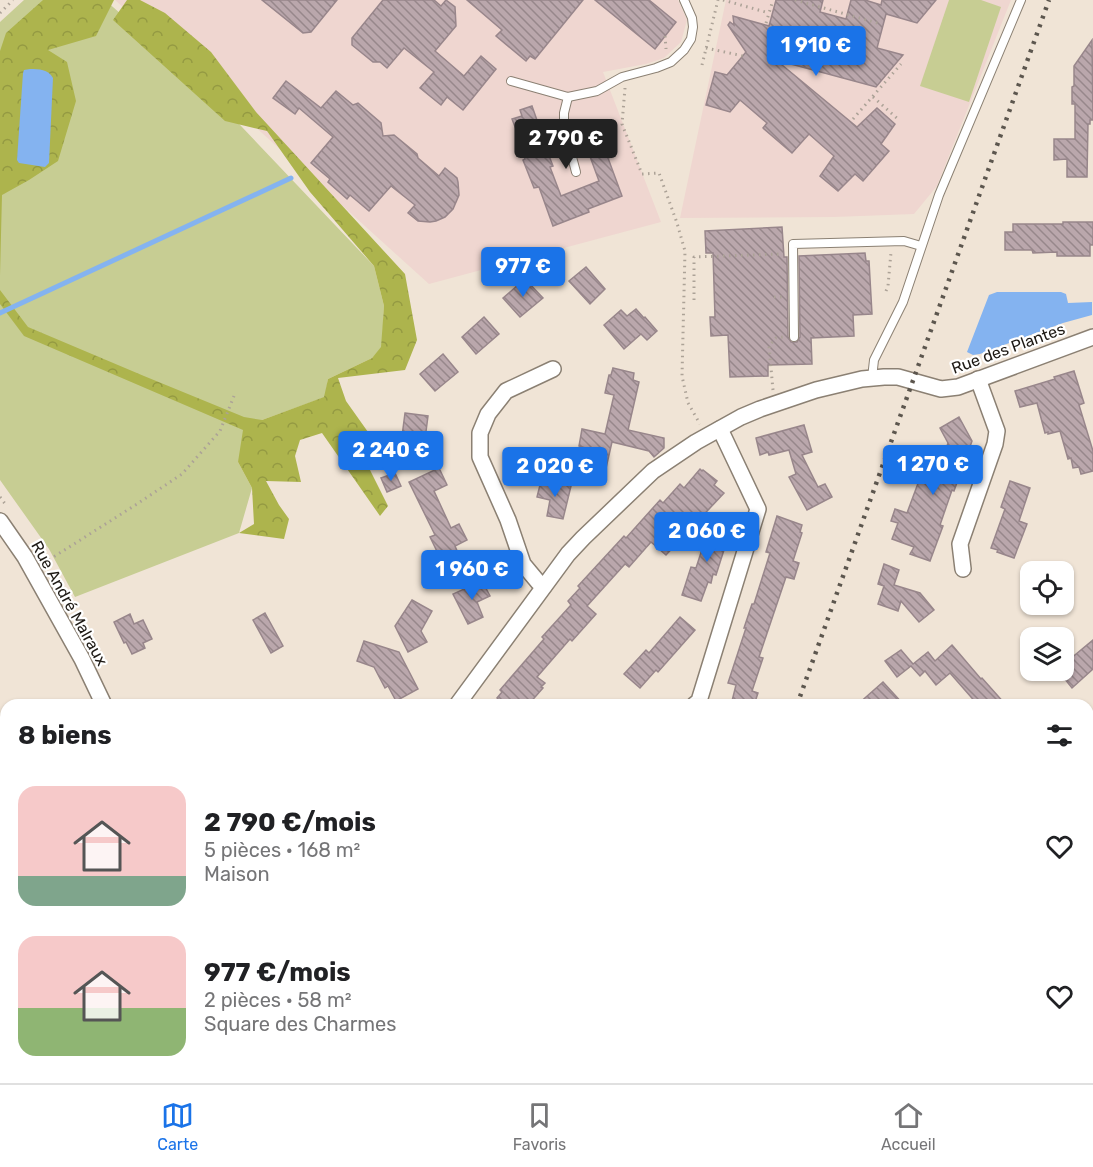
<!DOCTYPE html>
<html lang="fr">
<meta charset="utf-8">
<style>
:root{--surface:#fff;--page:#f6f6f6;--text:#202124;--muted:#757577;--line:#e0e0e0;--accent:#1a73e8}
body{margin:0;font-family:Rubik,sans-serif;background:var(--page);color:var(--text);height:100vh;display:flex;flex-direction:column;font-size:22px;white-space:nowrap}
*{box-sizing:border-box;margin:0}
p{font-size:20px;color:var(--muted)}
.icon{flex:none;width:33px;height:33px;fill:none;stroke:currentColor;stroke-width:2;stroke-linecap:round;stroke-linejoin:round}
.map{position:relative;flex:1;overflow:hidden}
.sheet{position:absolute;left:0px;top:699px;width:1094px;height:384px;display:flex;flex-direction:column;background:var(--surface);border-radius:18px 18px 0 0;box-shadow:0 2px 4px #0004}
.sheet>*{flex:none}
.buttons{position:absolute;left:1020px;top:561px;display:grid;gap:12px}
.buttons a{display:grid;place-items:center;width:54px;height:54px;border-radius:12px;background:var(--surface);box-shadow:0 2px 4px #0004;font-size:30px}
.price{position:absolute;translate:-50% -51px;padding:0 14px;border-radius:6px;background:var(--accent);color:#fff;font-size:20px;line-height:39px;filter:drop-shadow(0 2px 3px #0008)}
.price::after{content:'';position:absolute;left:50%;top:36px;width:18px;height:14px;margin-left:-9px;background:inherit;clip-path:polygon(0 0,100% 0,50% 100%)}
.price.selected{background:#222;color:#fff}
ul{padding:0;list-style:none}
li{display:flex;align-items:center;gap:18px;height:150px;padding:0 18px}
li span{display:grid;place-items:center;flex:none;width:168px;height:120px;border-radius:18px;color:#555}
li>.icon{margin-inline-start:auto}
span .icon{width:72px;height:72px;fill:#fffc;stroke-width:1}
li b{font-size:26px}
h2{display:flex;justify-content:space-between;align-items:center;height:72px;padding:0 18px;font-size:26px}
.tabs{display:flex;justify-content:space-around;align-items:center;height:84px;border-top:2px solid var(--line);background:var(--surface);font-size:16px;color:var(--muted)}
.tabs a{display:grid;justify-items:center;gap:3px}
.tabs .selected{color:var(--accent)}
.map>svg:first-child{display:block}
</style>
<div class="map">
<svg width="1093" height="1083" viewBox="0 0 1093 1083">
<defs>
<pattern id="forest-crowns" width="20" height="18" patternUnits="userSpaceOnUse" patternTransform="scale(1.5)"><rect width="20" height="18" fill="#adb44d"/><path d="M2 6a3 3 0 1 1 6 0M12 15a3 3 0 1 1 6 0" fill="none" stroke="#949a42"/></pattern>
<pattern id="building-back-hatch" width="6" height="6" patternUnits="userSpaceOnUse" patternTransform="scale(1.5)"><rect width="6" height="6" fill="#baa7ac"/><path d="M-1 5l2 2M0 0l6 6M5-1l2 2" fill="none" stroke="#97878b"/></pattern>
</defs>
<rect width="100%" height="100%" fill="#f0e4d6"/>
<!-- education -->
<g fill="#efd6d0">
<polygon points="115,0 678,0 687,20 681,42 664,58 646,64 603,72 661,222 429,284"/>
<polygon points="726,0 1011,0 937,186 914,214 834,217 680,218"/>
</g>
<!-- grass -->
<g fill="#c7cd93">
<polygon points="24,0 105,0 204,87 374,266 384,306 382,347 372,358 328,379 325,397 262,420 238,462 252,488 239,533 75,597 49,549 0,480 0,22"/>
<polygon points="949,0 981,0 1001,7 969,102 920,86"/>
<polygon points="0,914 6,916 6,972 0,975"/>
</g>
<!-- forest -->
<g fill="url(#forest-crowns)">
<polygon points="43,0 114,0 96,36 48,50 67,62 76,101 58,161 29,180 2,195 0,276 0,51 6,33"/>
<polygon points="127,0 140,0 165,13 211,52 256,112 405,274 417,340 405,370 338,378 346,401 368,432 375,460 369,468 388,506 380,516 322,433 300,440 295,456 301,482 266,481 279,505 289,519 284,539 239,533 254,524 252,488 238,462 243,430 24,336 0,304 0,290 28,327 144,376 244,417 262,420 324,397 328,379 372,358 381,347 384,306 374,266 310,192 267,131 225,121 113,20"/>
</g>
<!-- water -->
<g fill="#84b3f0">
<path d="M 30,69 C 39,69 48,69 53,78 L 49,163 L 45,167 L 19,163 L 17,160 L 23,73 L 24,70 Z"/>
<polygon points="997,292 1061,292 1066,294 1068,303 1092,302 1092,315 1063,323 980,354 973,355 967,352 989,295"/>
</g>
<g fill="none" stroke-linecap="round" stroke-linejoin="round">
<!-- stream -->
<g stroke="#84b3f0" stroke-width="5">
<polyline points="0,313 291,178"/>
<polyline points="0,1021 4,1020 6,1023"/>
<polyline points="47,1077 51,1083"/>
</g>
</g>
<!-- building -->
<g fill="url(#building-back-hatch)" stroke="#98868b" stroke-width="1.5">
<polygon points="262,0 337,0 311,32 303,33"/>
<polygon points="383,0 434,0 441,6 446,0 455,7 456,26 435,51 464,76 481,56 496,69 463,110 447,97 441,105 420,88 434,72 404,48 387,68 380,62 373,62 352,45 352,38"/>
<polygon points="467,0 583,0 535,59 530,56 526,61 496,36 502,30"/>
<polygon points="595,0 649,0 676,22 655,49"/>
<polygon points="776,0 823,0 820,12 846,19 851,0 865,0 881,5 882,0 936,0 917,23 886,14 877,48 903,55 876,87 776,60 857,127 877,108 895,124 881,144 889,151 863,181 855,174 838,191 820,176 834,156 809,134 792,153 763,128 767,123 740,100 730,112 706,105 715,72 727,75 746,52 728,25 730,22 734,25 733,16 769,26"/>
<polygon points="1092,40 1093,120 1090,120 1090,124 1088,124 1087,177 1067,177 1067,159 1054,160 1054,139 1075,139 1075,104 1072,104 1072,87 1074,86 1074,66"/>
<polygon points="286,81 321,108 336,91 353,105 358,103 381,123 383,136 394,135 417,154 418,158 439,176 445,168 457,178 458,182 459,195 453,209 445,217 436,221 430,222 418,221 408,213 415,205 391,186 369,211 350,195 347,199 328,182 330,179 311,163 333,137 299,108 295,114 273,98"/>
<polygon points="532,106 539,126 541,125 547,140 545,141 545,143 544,143 553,166 550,167 561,196 599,181 588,151 586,152 579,136 602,127 614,156 608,158 622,196 588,209 589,212 553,226 539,187 534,188 523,160 525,159 517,138 519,137 512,119 522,116 520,110"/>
<polygon points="1063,222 1093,222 1093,245 1090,245 1090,256 1057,256 1057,252 1033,253 1032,250 1005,250 1005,232 1013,232 1013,224 1063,224"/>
<polygon points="782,227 784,257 787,257 788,337 791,342 797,342 800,337 799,256 865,253 866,261 869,261 872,314 853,315 854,336 811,338 812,364 768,365 768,376 730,377 728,335 711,336 710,317 715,317 713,253 706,253 705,231"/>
<polygon points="586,267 605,289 590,304 569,281"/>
<polygon points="525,279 543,298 520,317 503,298"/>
<polygon points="636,309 644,318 645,317 657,331 647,340 641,334 624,349 604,325 621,310 627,316"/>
<polygon points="484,317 499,334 476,354 462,337"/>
<polygon points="443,354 458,372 435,391 420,374"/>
<polygon points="613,368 634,373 633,380 639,382 628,430 664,438 664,448 654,457 649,451 612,442 606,468 589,464 592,450 579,446 582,429 605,434 614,395 605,393 609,375 611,375"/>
<polygon points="1074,371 1084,403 1079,405 1093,451 1093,471 1081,474 1079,467 1073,468 1071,458 1068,459 1060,431 1048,434 1048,432 1045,433 1037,403 1020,407 1015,391 1055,379 1054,377"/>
<polygon points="405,413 428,416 424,447 401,444"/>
<polygon points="959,417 972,441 954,491 952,490 940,525 943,526 930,561 910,554 914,547 892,539 898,523 891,521 895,509 907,513 920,478 928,481 933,465 940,468 948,443 940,428"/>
<polygon points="804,425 812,452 802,455 818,487 825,484 832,497 807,510 789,477 796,474 789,450 769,455 768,452 760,455 756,438"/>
<polygon points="439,468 447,485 434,491 451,528 459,524 467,540 455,546 461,560 445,568 430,537 435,535 409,482"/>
<polygon points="700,469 702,471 703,470 717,481 714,485 724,493 666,555 651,542 629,567 625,564 587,606 596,614 572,641 570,639 537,677 545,683 541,687 543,688 528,705 505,705 497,698 502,692 500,690 544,639 542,637 571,605 568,601 580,588 578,586 624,536 626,538 660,500 663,503 680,484 684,488"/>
<polygon points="395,473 401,486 387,492 381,478"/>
<polygon points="541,481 547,481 571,486 563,519 547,516 550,500 537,497"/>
<polygon points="1010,481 1030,488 1019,521 1027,524 1014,558 997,552 998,550 991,548 1005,509 1001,507"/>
<polygon points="777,516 802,525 800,532 802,533 793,561 799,563 794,579 786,577 759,657 763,658 752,691 758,693 754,705 731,705 736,685 728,683 746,628 744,628 752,604 754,604 770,553 766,552"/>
<polygon points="710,525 730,531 716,575 713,574 711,583 708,582 701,601 682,595 691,567 696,568"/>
<polygon points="884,564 899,570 894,585 920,593 934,610 919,622 901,601 898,611 878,604 884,586 878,584"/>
<polygon points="482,581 490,596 477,602 483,617 468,624 453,594"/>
<polygon points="412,600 432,611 421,631 427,642 408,652 395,626"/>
<polygon points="265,613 283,646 271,653 253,620"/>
<polygon points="130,614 134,624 143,620 152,639 143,643 145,648 132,654 126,642 124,643 114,622"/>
<polygon points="680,617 695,630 658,672 656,670 640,688 624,674 646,650 649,653"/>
<polygon points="1093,640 1093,669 1072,688 1064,678 1064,664"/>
<polygon points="364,641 399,652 418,689 396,701 388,686 385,688 374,667 357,661"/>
<polygon points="952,645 981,679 982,678 1006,705 978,705 950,673 936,685 925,671 920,676 911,666 897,677 885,661 901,650 913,664 928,652 935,661"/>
<polygon points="883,682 904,705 857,705"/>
</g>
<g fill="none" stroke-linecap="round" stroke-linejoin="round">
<!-- lane casing -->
<g stroke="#8b8073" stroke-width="10">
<g id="lane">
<polyline points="511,81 568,97 597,91 622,77 656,68 671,62 684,50 691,39 693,27 692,18 684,0"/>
<polyline points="568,97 564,113 564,127 576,172"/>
<polyline points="794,337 793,244 904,241 921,246"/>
<polyline points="872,378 874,360 903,302 939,195 1021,0"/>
</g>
</g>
<!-- street casing -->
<g stroke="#8b8073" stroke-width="18">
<g id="street">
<polyline points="0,521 25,557 82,659 104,705"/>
<polyline points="963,569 960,544 995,444 997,431 978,379"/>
<polyline points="544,586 538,582 523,564 508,520 480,457 480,433 488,414 506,391 553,369"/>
<polyline points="457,705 568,554 583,538 653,471 696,442 741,417 760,409 816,390 862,379 884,377 898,377 941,389 958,387 1093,337"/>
<polyline points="694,705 699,701 758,509 720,429"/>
<polyline points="0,996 6,993"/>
<polyline points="978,1083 980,1077"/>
</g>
</g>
<!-- path -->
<g stroke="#aca297" stroke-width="3" stroke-dasharray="1.5 4.5" stroke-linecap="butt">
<polyline points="723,0 769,13"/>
<polyline points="795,0 881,24"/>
<polyline points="0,13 13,0"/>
<polyline points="766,23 773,0"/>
<polyline points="665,36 666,49"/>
<polyline points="706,48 743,56"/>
<polyline points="702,65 718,0"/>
<polyline points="625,88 622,124 642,174 659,173 677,223 685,251 682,376 688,403 700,424"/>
<polyline points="873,97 899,120"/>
<polyline points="853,119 901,64"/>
<polyline points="886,291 888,286 891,252"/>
<polyline points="774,297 783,297"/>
<polyline points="694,300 694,257 781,254"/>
<polyline points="773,390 769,346 776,338 783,337"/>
<polyline points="0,497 6,505"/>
<polyline points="44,563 137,504 182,474 220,431 234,396"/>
<polyline points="0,1081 1,1083"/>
</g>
<!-- lane -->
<use href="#lane" stroke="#fff" stroke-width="8"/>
<!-- street -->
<use href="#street" stroke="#fff" stroke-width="15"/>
<!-- rail -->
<g stroke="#5c564e" stroke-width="4.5" stroke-dasharray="3 6" stroke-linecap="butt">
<polyline points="797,705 1049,0"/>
<polyline points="661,1083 663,1077"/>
</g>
</g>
<g text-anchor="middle" stroke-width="4.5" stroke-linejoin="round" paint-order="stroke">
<!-- street labels -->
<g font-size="16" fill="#1e1a15" stroke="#fff">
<text transform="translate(1008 348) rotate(-20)" y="6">Rue des Plantes</text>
<text transform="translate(70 603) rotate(61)" y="6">Rue André Malraux</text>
</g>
</g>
</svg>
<div class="buttons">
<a><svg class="icon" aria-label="locate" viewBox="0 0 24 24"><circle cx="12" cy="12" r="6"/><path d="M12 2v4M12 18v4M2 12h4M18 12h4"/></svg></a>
<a><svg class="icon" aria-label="layers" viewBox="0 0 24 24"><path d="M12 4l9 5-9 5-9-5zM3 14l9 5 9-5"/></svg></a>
</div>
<b class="price" style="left:816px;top:77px">1 910 €</b>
<b class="price selected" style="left:566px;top:170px">2 790 €</b>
<b class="price" style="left:523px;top:298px">977 €</b>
<b class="price" style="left:391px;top:482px">2 240 €</b>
<b class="price" style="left:933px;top:496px">1 270 €</b>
<b class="price" style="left:555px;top:498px">2 020 €</b>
<b class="price" style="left:707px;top:563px">2 060 €</b>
<b class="price" style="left:472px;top:601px">1 960 €</b>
<section class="sheet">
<h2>8 biens<svg class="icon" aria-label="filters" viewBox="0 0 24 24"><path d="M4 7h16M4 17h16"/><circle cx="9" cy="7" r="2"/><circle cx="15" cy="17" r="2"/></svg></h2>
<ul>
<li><span style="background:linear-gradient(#f6c9c9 75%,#7fa58c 0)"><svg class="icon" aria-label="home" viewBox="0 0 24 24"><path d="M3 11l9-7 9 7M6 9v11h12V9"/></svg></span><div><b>2 790 €/mois</b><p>5 pièces · 168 m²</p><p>Maison</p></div><svg class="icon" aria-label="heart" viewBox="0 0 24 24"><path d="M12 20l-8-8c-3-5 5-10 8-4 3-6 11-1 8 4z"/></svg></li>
<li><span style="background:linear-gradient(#f6c9c9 60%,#8fb573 0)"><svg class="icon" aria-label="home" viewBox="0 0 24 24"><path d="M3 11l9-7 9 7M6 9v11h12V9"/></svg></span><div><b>977 €/mois</b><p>2 pièces · 58 m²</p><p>Square des Charmes</p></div><svg class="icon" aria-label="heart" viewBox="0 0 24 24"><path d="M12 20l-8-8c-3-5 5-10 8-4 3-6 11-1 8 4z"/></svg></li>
</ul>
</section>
</div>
<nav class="tabs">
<a class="selected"><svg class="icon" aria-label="map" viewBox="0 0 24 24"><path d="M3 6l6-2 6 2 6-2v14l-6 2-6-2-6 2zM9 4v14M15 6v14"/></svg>Carte</a>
<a><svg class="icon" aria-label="saved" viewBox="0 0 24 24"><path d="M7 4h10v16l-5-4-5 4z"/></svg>Favoris</a>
<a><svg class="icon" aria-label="home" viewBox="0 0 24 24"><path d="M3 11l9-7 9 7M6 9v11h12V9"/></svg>Accueil</a>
</nav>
